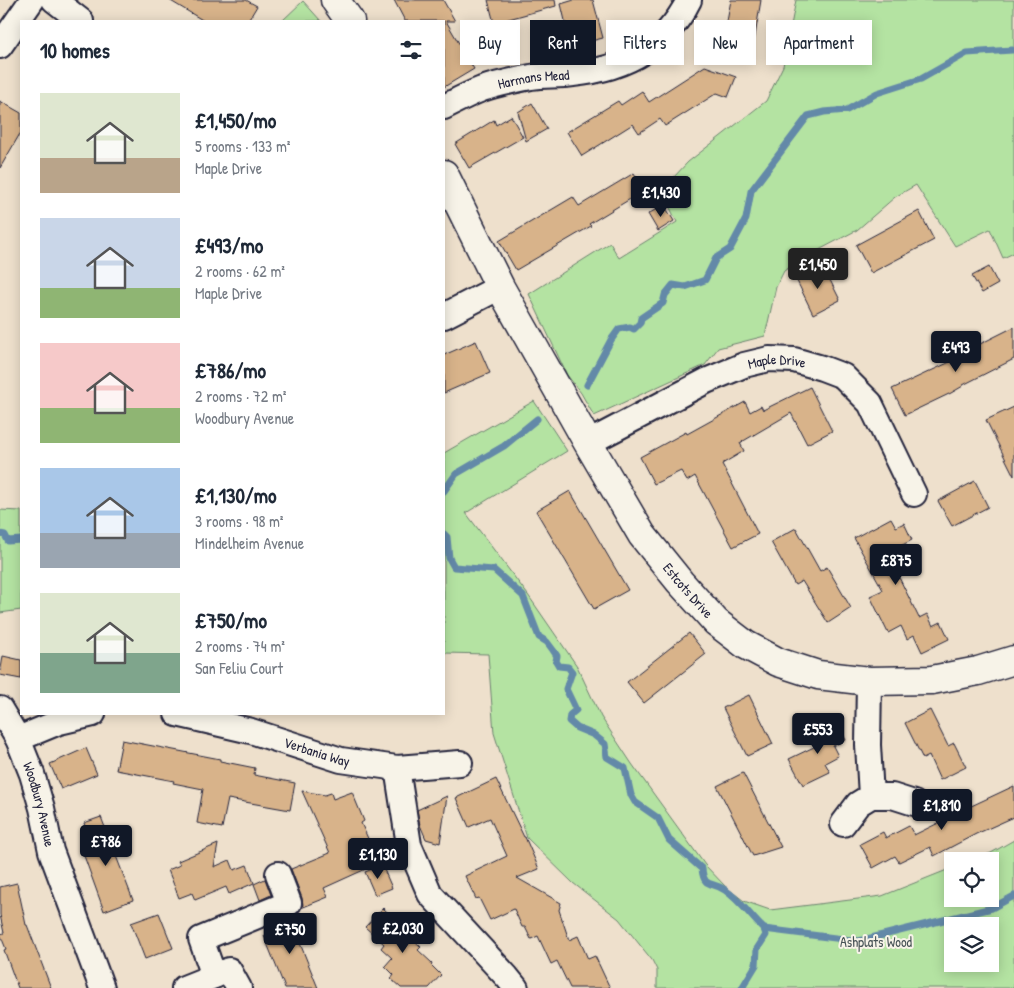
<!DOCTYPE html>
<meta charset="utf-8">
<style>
:root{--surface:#fff;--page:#f2f2f3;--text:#1f2937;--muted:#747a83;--accent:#111827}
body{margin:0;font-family:"Patrick Hand",sans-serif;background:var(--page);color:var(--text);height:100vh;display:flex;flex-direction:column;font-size:19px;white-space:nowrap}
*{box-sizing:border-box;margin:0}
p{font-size:16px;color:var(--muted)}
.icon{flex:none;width:28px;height:28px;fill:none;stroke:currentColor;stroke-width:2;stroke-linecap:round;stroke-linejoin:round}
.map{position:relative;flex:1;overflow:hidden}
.drawer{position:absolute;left:20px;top:20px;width:425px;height:695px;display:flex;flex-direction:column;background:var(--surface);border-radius:0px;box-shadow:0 2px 12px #0003}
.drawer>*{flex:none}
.hud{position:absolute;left:460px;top:20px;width:475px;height:45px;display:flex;gap:10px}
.tools{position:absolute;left:944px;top:852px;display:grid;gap:10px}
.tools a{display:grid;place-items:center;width:55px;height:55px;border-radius:0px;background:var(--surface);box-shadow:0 2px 12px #0003;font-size:25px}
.price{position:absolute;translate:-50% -42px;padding:0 11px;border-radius:5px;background:var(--accent);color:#fff;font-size:16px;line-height:32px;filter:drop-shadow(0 1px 2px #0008)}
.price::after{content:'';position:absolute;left:50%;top:30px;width:15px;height:11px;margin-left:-8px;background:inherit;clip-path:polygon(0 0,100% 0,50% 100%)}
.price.active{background:#222;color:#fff}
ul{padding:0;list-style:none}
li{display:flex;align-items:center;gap:15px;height:125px;padding:0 20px}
li span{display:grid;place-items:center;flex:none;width:140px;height:100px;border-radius:0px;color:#555}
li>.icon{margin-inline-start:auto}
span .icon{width:60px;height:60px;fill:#fffc;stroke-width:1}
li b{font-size:21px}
h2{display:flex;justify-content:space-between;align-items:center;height:60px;padding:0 20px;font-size:21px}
.pill{padding:0 18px;border-radius:0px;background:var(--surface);box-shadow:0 2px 12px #0003;font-size:18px;line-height:45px}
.pill.active{background:var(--accent);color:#fff}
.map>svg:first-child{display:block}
</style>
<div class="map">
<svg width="1014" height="988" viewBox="0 0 1014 988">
<rect width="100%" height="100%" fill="#eee0cc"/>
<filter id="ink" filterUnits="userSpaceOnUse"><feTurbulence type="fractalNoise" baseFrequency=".02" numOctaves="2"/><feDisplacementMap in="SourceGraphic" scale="10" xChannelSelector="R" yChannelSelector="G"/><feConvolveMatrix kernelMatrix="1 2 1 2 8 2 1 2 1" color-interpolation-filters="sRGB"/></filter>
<g filter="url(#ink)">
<!-- green -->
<g fill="#b4e3a2" stroke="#6b826e" fill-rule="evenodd">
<polygon points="796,0 1014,0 1014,253 1003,258 990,229 955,246 916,185 895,197 857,230 800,260 784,271 776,287 765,336 718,348 705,365 594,416 581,393 567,375 529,294 610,243 619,258 677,222 669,206 682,196 672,179 688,162 766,101 783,66"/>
<polygon points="303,1 321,21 282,21"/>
<path d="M 534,401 L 567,451 L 466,513 L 528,595 L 577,666 L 601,717 L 632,764 L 705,865 L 725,886 L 744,901 L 770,910 L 882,896 L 952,868 L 952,899 L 990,899 L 990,861 L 970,861 L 991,853 L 1014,840 L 1014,988 L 657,988 L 657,970 L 652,960 L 619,919 L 573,883 L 527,838 L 494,733 L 488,654 L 444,653 L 444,453 ZM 952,926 L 990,926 L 990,964 L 952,964 Z"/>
<polygon points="0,510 21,511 21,610 0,613"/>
</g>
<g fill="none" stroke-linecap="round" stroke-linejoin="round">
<!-- stream -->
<g stroke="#6389a8" stroke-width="7">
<polyline points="587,385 611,340 619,329 630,327 634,329 640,323 641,318 663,303 665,295 673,285 685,287 705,280 716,258 730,249 746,219 751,191 808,116 824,112 847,110 877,93 921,79 967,53 1012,50"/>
<polyline points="444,491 456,474 504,446 537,419"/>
<polyline points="0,534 5,535 8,541 21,540"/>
<path d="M 444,534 L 447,537 L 449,558 L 454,567 L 494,570 L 523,596 L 539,637 L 547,642 L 553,650 L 557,656 L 556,661 L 559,666 L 568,667 L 572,672 L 566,689 L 576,710 L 570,715 L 569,721 L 577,728 L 594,735 L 605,744 L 607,757 L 625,768 L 631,795 L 635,802 L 658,818 L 669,840 L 702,869 C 704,889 712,881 725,890 C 742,902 750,916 764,929 L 859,941 L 992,908 L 1014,896"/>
<polyline points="742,988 756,965 757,949 766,935 764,929"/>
</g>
</g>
<!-- building -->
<g fill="#d8b38a" stroke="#22223b">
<polygon points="169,0 246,0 257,6 248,21 204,21"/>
<polygon points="394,0 443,0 455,21 446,21 474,69 444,87 444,21 405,21"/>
<polygon points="488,0 555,0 556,6 494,23"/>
<polygon points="574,0 593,0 603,38 571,46 561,4"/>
<polygon points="731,0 761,0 753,48 723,43"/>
<polygon points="705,66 736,77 728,97 717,93 665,126 660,119 639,133 633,124 582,156 567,132 618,101 621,105 642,91 649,102"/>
<polygon points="0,101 21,113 21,132 0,168"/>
<polygon points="532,103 547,129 526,141 518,112"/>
<polygon points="511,116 523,137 469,168 455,144 494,120 496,125"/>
<polygon points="634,173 645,190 589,224 591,226 516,270 499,241 573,197 579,206"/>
<polygon points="664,205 674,221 658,231 648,214"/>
<polygon points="919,211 934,240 871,273 856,245"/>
<polygon points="823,266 840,300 813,314 796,279"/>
<polygon points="989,267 998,284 982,293 972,276"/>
<polygon points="1014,327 1014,359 963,385 963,386 951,393 905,415 892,389 965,355 964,352"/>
<polygon points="476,341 490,373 444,393 444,355"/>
<polygon points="810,387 832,431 807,444 791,413 740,443 744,451 722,464 758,534 733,547 695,476 687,481 681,471 654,484 640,457 686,432 687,434 745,402 750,412 761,406 763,410"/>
<polygon points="1014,407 1014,476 986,420"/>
<polygon points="975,481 988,507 952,526 938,501"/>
<polygon points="570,491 628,590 594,609 536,511"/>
<polygon points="891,518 896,527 904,523 912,540 887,553 919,618 927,614 933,626 941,622 949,639 922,652 914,635 907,639 901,626 888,633 870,596 883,590 854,538"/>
<polygon points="796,528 820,571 827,567 851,608 828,623 802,581 795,585 771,542"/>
<polygon points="689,633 706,654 644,703 627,682"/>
<polygon points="3,656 21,660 21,679 0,675"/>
<polygon points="749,695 773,744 747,756 723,708"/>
<polygon points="930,710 948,746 954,743 966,767 940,780 929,756 923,759 905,723"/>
<polygon points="837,723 846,740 833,746 838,756 825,763 830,772 803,785 789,759 816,746 811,736"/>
<polygon points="122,740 220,759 220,761 255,768 254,775 295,783 290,810 228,799 222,828 197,823 203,789 173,783 174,781 116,770"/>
<polygon points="86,748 97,774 61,789 50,764"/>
<polygon points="743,773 781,847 753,856 717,786"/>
<polygon points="496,779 524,837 525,837 539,869 517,878 561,903 559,910 569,940 578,936 588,959 595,956 610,988 570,988 557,961 551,964 538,936 531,939 525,927 522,927 514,909 490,920 479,898 476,899 465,876 507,856 490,818 469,827 456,798"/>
<polygon points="1014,786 1014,817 976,834 934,856 930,847 899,862 895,856 873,868 860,844 883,832 886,838 909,826 914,835 967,809 967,808"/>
<polygon points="302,791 325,795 331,793 333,799 352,792 364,821 361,823 379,863 324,888 328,897 301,908 303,905 302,898 291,869 330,853"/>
<polygon points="447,796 440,843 426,839 420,825 417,810"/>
<polygon points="101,817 133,900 104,911 83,853 93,849 84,823"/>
<polygon points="218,844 214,867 230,860 234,870 247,865 254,883 229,894 226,887 195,900 192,893 179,898 168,870 180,865 178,861"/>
<polygon points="382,865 392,888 375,895 365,872"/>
<polygon points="265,879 271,895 260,900 254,884"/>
<polygon points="17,883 26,925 27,925 51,988 18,988 4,950 6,949 0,934 4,933 0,915 0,887"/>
<polygon points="383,908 402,926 400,927 421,947 418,950 432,963 431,965 441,975 429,988 401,988 391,979 394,975 385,966 392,958 381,948 384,944 365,927"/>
<polygon points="159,913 173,948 145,959 131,923"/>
<polygon points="299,913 303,922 293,926 318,988 285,988 264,936 274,932 271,925 294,916"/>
</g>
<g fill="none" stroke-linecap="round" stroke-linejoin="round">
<!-- street casing -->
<g stroke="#22223b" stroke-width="28">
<g id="street">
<polyline points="54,0 81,21"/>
<polyline points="0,46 32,0"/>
<path id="s1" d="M 444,107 C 456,101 469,94 482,89 C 496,84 516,80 531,77 C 545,75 558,76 573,74 C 625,69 665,48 689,0"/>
<polyline points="444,316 500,287"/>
<path id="s2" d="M 588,443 L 706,381 L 744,365 L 769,359 L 794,360 L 822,368 L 843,376 L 870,403 L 914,494"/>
<path id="s3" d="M 0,709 L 18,739 L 32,774 L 42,808 L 51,851 L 102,988"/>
<path id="s4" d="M 177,714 L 251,731 L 341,760 L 397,768 L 460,763"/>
<polyline points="18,739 59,722 93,714"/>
<polyline points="397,768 409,845 430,894 507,977 516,988"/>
<polyline points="871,796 892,796 914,803"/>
<polyline points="843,824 858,804 871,796 868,745 869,681"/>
<polyline points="214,976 201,939 289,903 278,874"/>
<polyline points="184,988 229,970 239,988"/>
</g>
</g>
<!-- secondary casing -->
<g stroke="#22223b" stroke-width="31">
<g id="secondary">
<polyline points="335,0 350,21"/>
<path id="s5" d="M 444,174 L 500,287 L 588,443 L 642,535 L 680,582 L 716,622 L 746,645 L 778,662 L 818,675 L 869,681 L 932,680 L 978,671 L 1014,660"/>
</g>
</g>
<!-- street -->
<use href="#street" stroke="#f7f3e8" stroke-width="24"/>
<!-- secondary -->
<use href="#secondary" stroke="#f7f3e8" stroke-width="28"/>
</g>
</g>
<g text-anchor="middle" stroke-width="4" stroke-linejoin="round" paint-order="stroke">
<!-- street labels -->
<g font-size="14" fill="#22223b" stroke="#f7f3e8">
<text dy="5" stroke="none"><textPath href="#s1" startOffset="95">Harmans Mead</textPath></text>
<text dy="5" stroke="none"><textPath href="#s2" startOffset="208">Maple Drive</textPath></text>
<text dy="5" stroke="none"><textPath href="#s5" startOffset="484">Estcots Drive</textPath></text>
<text dy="5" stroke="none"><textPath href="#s4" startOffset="145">Verbania Way</textPath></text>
<text dy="5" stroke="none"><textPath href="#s3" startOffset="104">Woodbury Avenue</textPath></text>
</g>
<!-- park labels -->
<g font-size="14" fill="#465255" stroke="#f7f3e8">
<text x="876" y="947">Ashplats Wood</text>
</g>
</g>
</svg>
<div class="tools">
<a><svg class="icon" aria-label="locate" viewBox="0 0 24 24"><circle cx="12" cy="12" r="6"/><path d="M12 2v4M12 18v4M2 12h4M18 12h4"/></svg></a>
<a><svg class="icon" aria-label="layers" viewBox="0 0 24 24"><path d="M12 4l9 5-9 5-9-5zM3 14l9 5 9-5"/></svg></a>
</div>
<b class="price" style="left:661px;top:218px">£1,430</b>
<b class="price active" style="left:818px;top:290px">£1,450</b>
<b class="price" style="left:956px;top:373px">£493</b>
<b class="price" style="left:896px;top:586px">£875</b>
<b class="price" style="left:818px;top:755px">£553</b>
<b class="price" style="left:942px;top:831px">£1,810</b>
<b class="price" style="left:106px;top:867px">£786</b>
<b class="price" style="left:378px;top:880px">£1,130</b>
<b class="price" style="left:403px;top:954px">£2,030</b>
<b class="price" style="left:290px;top:955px">£750</b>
<div class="hud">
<a class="pill">Buy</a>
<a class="pill active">Rent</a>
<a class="pill">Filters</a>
<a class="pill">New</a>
<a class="pill">Apartment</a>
</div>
<section class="drawer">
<h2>10 homes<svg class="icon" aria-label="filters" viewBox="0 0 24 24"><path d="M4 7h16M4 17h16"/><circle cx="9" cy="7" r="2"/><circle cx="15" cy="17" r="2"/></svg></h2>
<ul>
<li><span style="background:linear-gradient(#dfe7d0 65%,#b9a48a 0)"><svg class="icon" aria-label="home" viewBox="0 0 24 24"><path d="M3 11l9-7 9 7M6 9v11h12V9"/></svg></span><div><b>£1,450/mo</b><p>5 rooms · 133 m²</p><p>Maple Drive</p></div></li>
<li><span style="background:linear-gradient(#c9d6e8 70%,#8fb573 0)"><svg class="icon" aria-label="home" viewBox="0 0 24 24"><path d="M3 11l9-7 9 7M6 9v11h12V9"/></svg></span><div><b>£493/mo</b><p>2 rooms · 62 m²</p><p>Maple Drive</p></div></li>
<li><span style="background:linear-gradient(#f6c9c9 65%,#8fb573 0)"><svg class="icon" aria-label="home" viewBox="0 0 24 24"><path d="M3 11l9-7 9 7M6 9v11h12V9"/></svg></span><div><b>£786/mo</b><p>2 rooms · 72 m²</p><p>Woodbury Avenue</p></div></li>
<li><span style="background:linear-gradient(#a9c7e8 65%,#9aa5b1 0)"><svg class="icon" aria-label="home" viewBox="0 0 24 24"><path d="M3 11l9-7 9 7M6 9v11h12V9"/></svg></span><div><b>£1,130/mo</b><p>3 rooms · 98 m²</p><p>Mindelheim Avenue</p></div></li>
<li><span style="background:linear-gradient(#dfe7d0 60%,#7fa58c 0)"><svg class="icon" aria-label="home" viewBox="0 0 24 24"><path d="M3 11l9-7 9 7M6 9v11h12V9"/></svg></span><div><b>£750/mo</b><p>2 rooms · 74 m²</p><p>San Feliu Court</p></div></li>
</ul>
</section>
</div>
